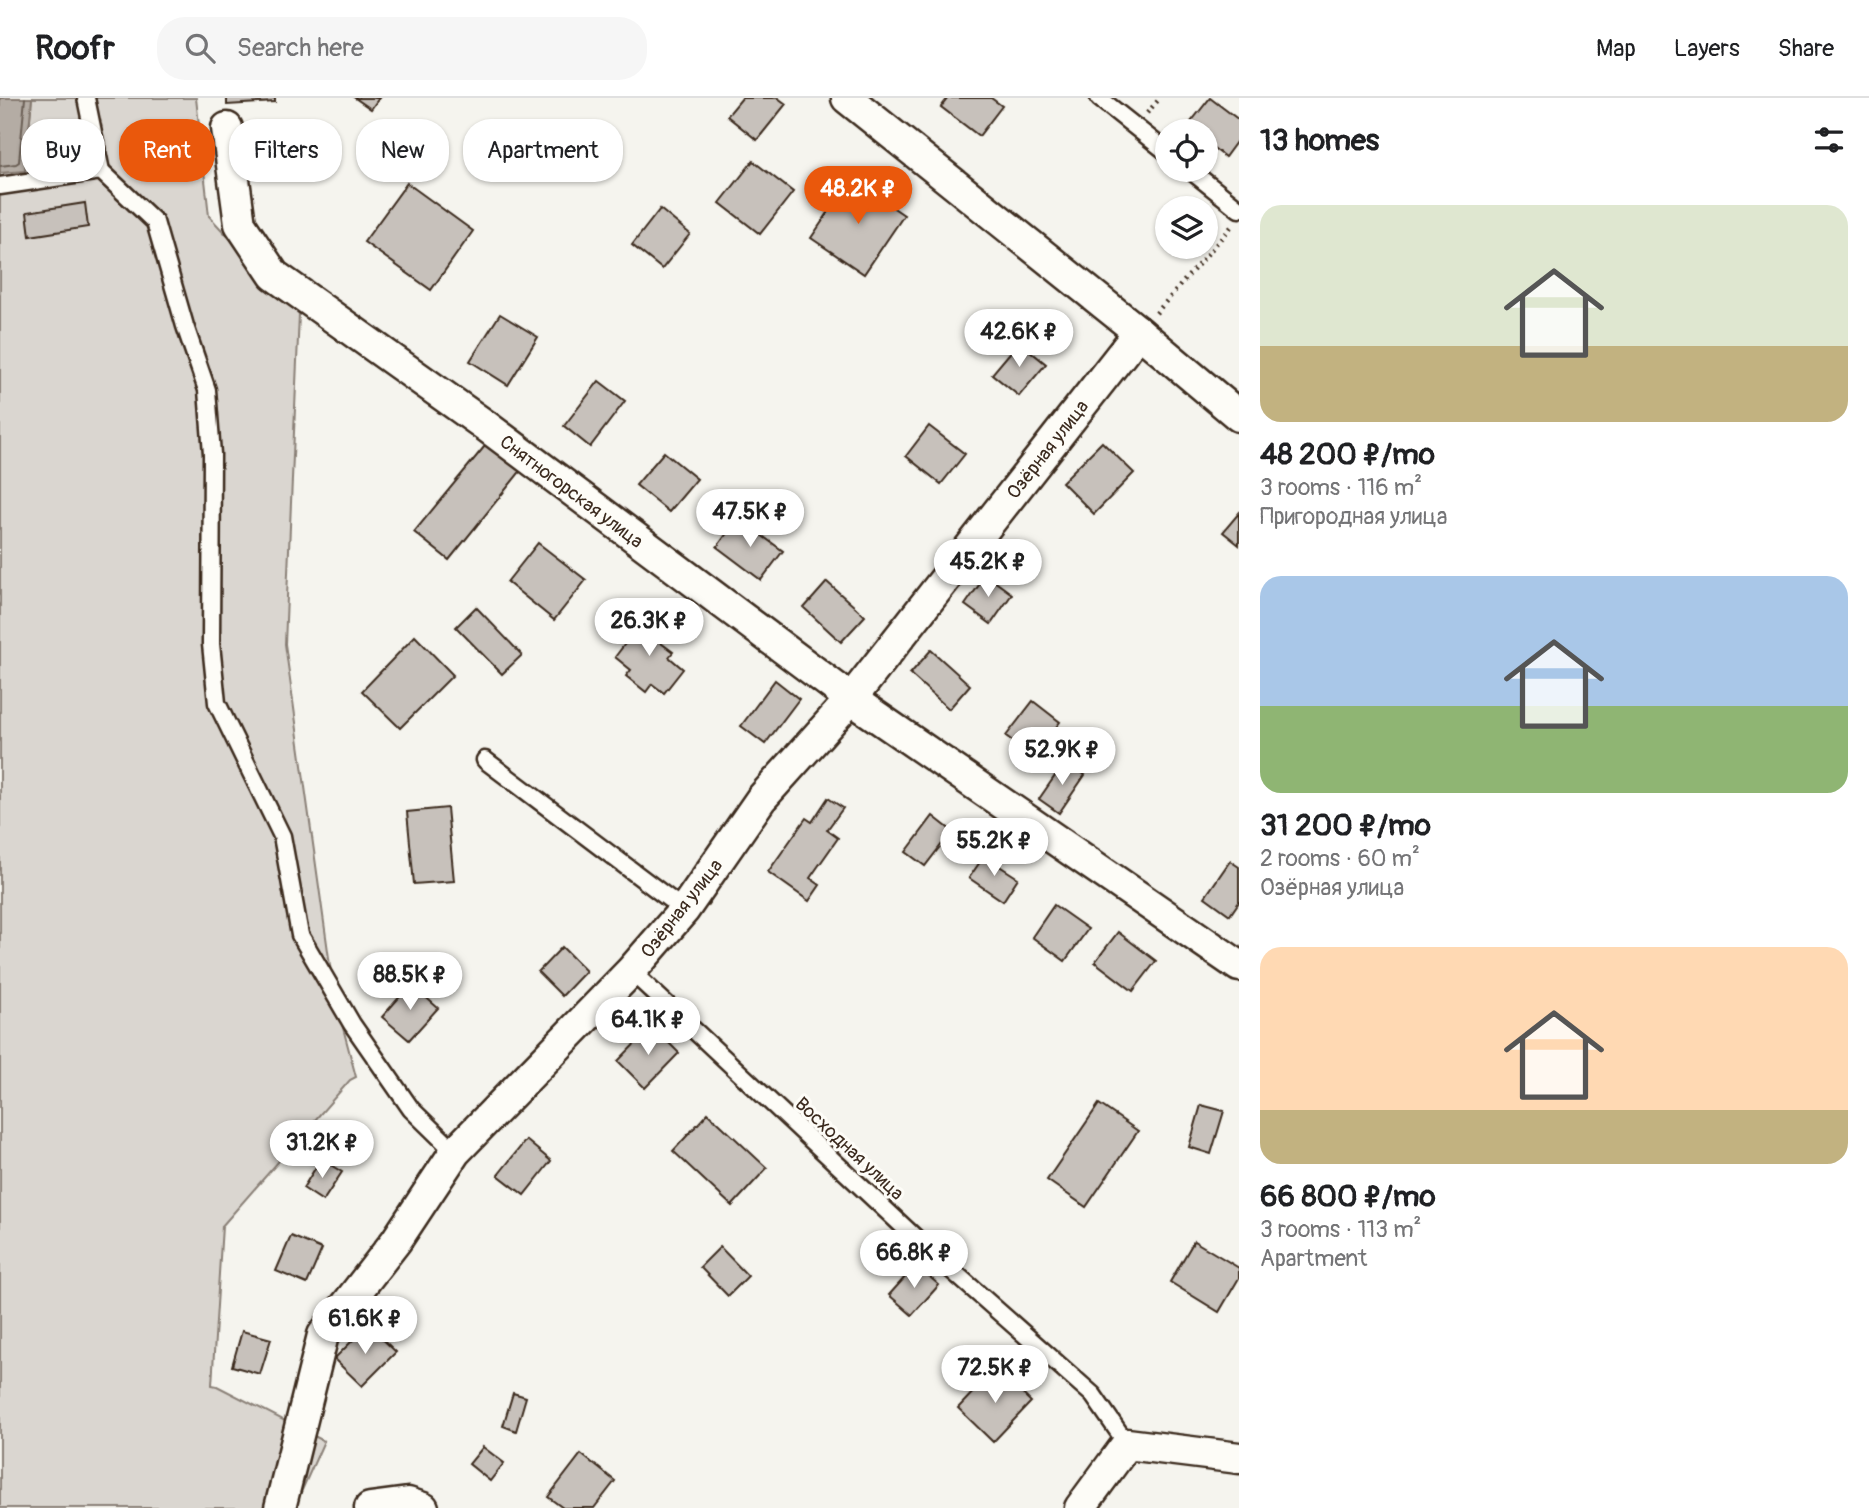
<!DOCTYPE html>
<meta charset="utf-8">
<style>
:root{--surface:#fff;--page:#f6f6f6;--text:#202124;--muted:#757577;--line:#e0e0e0;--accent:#ea580c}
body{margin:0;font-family:Pangolin,sans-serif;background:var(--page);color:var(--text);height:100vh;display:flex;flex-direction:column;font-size:26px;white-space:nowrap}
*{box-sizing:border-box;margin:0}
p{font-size:23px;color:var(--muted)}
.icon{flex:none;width:38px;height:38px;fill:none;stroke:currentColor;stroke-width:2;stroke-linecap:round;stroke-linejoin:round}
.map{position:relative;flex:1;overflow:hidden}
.sheet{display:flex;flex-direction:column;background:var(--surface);width:630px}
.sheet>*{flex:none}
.hud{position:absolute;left:21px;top:21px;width:665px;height:63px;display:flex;gap:14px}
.controls{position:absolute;left:1155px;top:21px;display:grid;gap:14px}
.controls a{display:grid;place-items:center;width:63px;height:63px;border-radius:50%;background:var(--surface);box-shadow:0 2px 5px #0004;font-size:35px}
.price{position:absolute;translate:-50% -60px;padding:0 16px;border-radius:24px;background:#fff;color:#222;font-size:23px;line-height:46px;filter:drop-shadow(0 2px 4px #0008)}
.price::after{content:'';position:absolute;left:50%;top:42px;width:21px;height:16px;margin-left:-10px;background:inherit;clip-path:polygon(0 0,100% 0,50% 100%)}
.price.selected{background:var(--accent);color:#fff}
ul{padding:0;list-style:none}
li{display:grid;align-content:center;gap:14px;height:371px;padding:0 21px}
li span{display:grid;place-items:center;height:217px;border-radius:21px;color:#555}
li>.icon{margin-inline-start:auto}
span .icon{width:126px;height:126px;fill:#fffc;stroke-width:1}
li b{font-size:30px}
h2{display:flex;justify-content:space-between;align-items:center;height:84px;padding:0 21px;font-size:30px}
.pill{padding:0 24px;border-radius:28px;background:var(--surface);box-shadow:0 2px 5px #0004;font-size:24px;line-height:63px}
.pill.selected{background:var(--accent);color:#fff}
header{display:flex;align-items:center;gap:42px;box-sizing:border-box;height:98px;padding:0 35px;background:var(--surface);border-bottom:2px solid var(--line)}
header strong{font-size:33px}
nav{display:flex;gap:38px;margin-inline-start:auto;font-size:24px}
.search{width:490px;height:63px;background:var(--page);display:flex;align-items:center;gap:18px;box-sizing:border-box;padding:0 24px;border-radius:28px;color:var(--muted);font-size:26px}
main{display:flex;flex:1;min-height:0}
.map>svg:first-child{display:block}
</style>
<header>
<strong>Roofr</strong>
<div class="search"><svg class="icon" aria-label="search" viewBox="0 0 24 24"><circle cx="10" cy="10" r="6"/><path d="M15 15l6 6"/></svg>Search here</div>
<nav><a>Map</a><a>Layers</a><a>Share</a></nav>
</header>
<main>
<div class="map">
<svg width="1239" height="1410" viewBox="0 0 1239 1410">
<rect width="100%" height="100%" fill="#f5f4ee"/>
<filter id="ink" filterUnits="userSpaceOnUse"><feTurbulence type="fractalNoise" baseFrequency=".0143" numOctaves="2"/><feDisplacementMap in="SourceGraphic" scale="14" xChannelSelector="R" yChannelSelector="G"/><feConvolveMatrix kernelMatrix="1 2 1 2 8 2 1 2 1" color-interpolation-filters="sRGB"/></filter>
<g filter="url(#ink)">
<!-- green -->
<polygon fill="#dad6d0" stroke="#8a8077" stroke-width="2" points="32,0 196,0 209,118 299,216 285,546 334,896 356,979 350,982 222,1128 212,1287 217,1288 324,1343 294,1410 0,1410 0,75 25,72"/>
<!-- water -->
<polygon fill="#b4aca4" stroke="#84786e" stroke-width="2" points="0,0 32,0 25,73 0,75"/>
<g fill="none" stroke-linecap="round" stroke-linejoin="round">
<!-- shore -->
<polyline stroke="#6b5e54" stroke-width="2" points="0,68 16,66 19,64 25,0"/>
</g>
<!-- building -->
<g fill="#c7c1bb" stroke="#3b2a1e" stroke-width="2">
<polygon points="227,0 275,0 275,4 227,7"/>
<polygon points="355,0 379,0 371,11"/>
<polygon points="742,0 778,0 786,6 757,42 727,18"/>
<polygon points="948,0 991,0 1002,8 979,38 941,9"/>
<polygon points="1210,0 1239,22 1239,40 1225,59 1206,44 1206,33 1192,33 1187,29"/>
<polygon points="753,63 793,94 760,136 720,105"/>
<polygon points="851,81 904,117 864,176 811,140"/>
<polygon points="407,85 473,133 431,192 364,144"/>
<polygon points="85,105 88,129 30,138 27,114"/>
<polygon points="660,111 690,136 662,171 632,147"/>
<polygon points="500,216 538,239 508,287 470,263"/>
<polygon points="1019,244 1046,266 1019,298 992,276"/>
<polygon points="599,283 625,303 590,349 564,328"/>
<polygon points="929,328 965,356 941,386 906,358"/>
<polygon points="489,343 523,370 449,462 414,434"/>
<polygon points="1102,344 1134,375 1094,416 1062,384"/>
<polygon points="664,354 697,381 669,414 636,387"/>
<polygon points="1239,415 1239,447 1223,434"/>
<polygon points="738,420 783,453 761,482 717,449"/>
<polygon points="538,445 586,482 554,522 507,484"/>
<polygon points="986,477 1012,496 991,526 965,507"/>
<polygon points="827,484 865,518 841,544 804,510"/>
<polygon points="476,509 522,557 502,576 456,529"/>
<polygon points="647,517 665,532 657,542 673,554 669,559 683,571 664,595 652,586 646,594 626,578 631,572 615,559"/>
<polygon points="415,538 453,577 400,630 362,593"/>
<polygon points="931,552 970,587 949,611 910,576"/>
<polygon points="775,582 799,601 765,646 741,628"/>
<polygon points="1033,603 1060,624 1033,659 1006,638"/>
<polygon points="1066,662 1085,677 1059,715 1039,701"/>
<polygon points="828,700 843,710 827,732 838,740 810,780 820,787 809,803 768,774 806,720 812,724"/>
<polygon points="447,710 454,783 414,786 407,714"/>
<polygon points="933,718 952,733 925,768 906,754"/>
<polygon points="984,758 1018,780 1003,803 969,780"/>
<polygon points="1230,763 1239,769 1239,804 1230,817 1205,799"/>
<polygon points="1054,807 1088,831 1065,863 1032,839"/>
<polygon points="1118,834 1156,863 1133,893 1095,864"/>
<polygon points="562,849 586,873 562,898 538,874"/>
<polygon points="411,886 438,910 409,942 382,919"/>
<polygon points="652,928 679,955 645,990 618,963"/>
<polygon points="1099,1006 1138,1033 1086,1109 1047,1082"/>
<polygon points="1201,1007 1224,1013 1211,1056 1189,1049"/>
<polygon points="708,1015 767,1070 732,1108 673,1053"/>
<polygon points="526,1042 551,1063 524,1097 498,1077"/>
<polygon points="321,1061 342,1074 323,1103 303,1090"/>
<polygon points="291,1138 322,1151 307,1186 276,1173"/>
<polygon points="1194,1143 1239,1170 1239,1180 1219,1214 1170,1184"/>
<polygon points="720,1149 748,1178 728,1198 700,1169"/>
<polygon points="916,1167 939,1187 912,1217 889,1197"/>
<polygon points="368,1227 396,1254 362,1288 334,1261"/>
<polygon points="242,1233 271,1241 260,1276 232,1268"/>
<polygon points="996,1270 1031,1304 993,1344 958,1310"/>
<polygon points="513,1295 526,1299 516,1333 503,1328"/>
<polygon points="483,1349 504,1365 490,1383 469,1366"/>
<polygon points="581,1356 615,1383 594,1410 563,1410 548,1399"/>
</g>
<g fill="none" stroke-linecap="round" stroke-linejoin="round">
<!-- service casing -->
<g stroke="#3b2a1e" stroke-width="21">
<g id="service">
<polyline points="86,0 101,73"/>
<polyline points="1099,0 1167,54"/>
<polyline points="1190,72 1239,111"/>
<polyline points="0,88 101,73 155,124 185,228 207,292 212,356 211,546 217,605 282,738 300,837 352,926 411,1011 455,1054"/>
<polyline points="485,662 684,812"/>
<polyline points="631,873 921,1145 1093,1297 1127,1346"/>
</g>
</g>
<!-- minor casing -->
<g stroke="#3b2a1e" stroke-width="35">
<g id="minor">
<polyline points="847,0 1139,234 1239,318"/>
<polyline points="227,30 240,126 274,177 486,328 851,601 1239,868"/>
<polyline points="280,1410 323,1237 396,1143 455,1054 631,873 684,812 761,701 851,601 1139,234"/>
<polyline points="370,1410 408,1405 423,1410"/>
<polyline points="1080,1410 1127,1346 1239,1360"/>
</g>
</g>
<!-- path -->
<g stroke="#3b2a1e" stroke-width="4.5" stroke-dasharray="2 5" stroke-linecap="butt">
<polyline points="1147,15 1160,0"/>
<polyline points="1156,215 1231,129"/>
</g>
<!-- service -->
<use href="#service" stroke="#fdfcf7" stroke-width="16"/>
<!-- minor -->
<use href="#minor" stroke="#fdfcf7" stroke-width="30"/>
</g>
</g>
<g text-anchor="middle" stroke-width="6" stroke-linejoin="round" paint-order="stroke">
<!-- street labels -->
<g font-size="19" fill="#3b2a1e" stroke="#fdfcf7">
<text transform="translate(1047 351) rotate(-52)" y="7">Озёрная улица</text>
<text transform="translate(572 393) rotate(37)" y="7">Снятногорская улица</text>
<text transform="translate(681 810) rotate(-52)" y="7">Озёрная улица</text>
<text transform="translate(850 1050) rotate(43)" y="7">Восходная улица</text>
</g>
</g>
</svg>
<div class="controls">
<a><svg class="icon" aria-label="locate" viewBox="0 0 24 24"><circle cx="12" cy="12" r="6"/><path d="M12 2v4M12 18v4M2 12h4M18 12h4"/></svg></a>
<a><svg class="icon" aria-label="layers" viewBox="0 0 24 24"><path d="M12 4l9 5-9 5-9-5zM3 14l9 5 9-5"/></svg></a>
</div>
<b class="price selected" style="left:858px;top:128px">48.2K ₽</b>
<b class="price" style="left:1019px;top:271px">42.6K ₽</b>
<b class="price" style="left:750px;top:451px">47.5K ₽</b>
<b class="price" style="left:988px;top:501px">45.2K ₽</b>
<b class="price" style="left:649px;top:560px">26.3K ₽</b>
<b class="price" style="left:1062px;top:689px">52.9K ₽</b>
<b class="price" style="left:994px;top:780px">55.2K ₽</b>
<b class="price" style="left:410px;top:914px">88.5K ₽</b>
<b class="price" style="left:648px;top:959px">64.1K ₽</b>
<b class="price" style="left:322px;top:1082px">31.2K ₽</b>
<b class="price" style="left:914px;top:1192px">66.8K ₽</b>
<b class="price" style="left:365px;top:1258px">61.6K ₽</b>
<b class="price" style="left:995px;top:1307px">72.5K ₽</b>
<div class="hud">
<a class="pill">Buy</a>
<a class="pill selected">Rent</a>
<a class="pill">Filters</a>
<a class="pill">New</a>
<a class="pill">Apartment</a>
</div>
</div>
<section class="sheet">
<h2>13 homes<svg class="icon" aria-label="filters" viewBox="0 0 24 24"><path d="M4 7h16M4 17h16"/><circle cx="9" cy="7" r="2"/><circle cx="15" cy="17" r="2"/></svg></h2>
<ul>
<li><span style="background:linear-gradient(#dfe7d0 65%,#c2b280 0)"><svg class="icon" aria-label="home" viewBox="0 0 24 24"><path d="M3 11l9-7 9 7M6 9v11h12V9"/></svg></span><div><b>48 200 ₽/mo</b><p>3 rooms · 116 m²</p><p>Пригородная улица</p></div></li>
<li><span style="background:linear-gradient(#a9c7e8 60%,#8fb573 0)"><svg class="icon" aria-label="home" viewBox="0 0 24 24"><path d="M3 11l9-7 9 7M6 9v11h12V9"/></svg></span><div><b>31 200 ₽/mo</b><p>2 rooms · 60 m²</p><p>Озёрная улица</p></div></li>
<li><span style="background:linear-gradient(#ffd9b3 75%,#c2b280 0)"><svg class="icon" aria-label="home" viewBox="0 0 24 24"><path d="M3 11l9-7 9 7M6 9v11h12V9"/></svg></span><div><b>66 800 ₽/mo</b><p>3 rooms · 113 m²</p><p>Apartment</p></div></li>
</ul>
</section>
</main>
